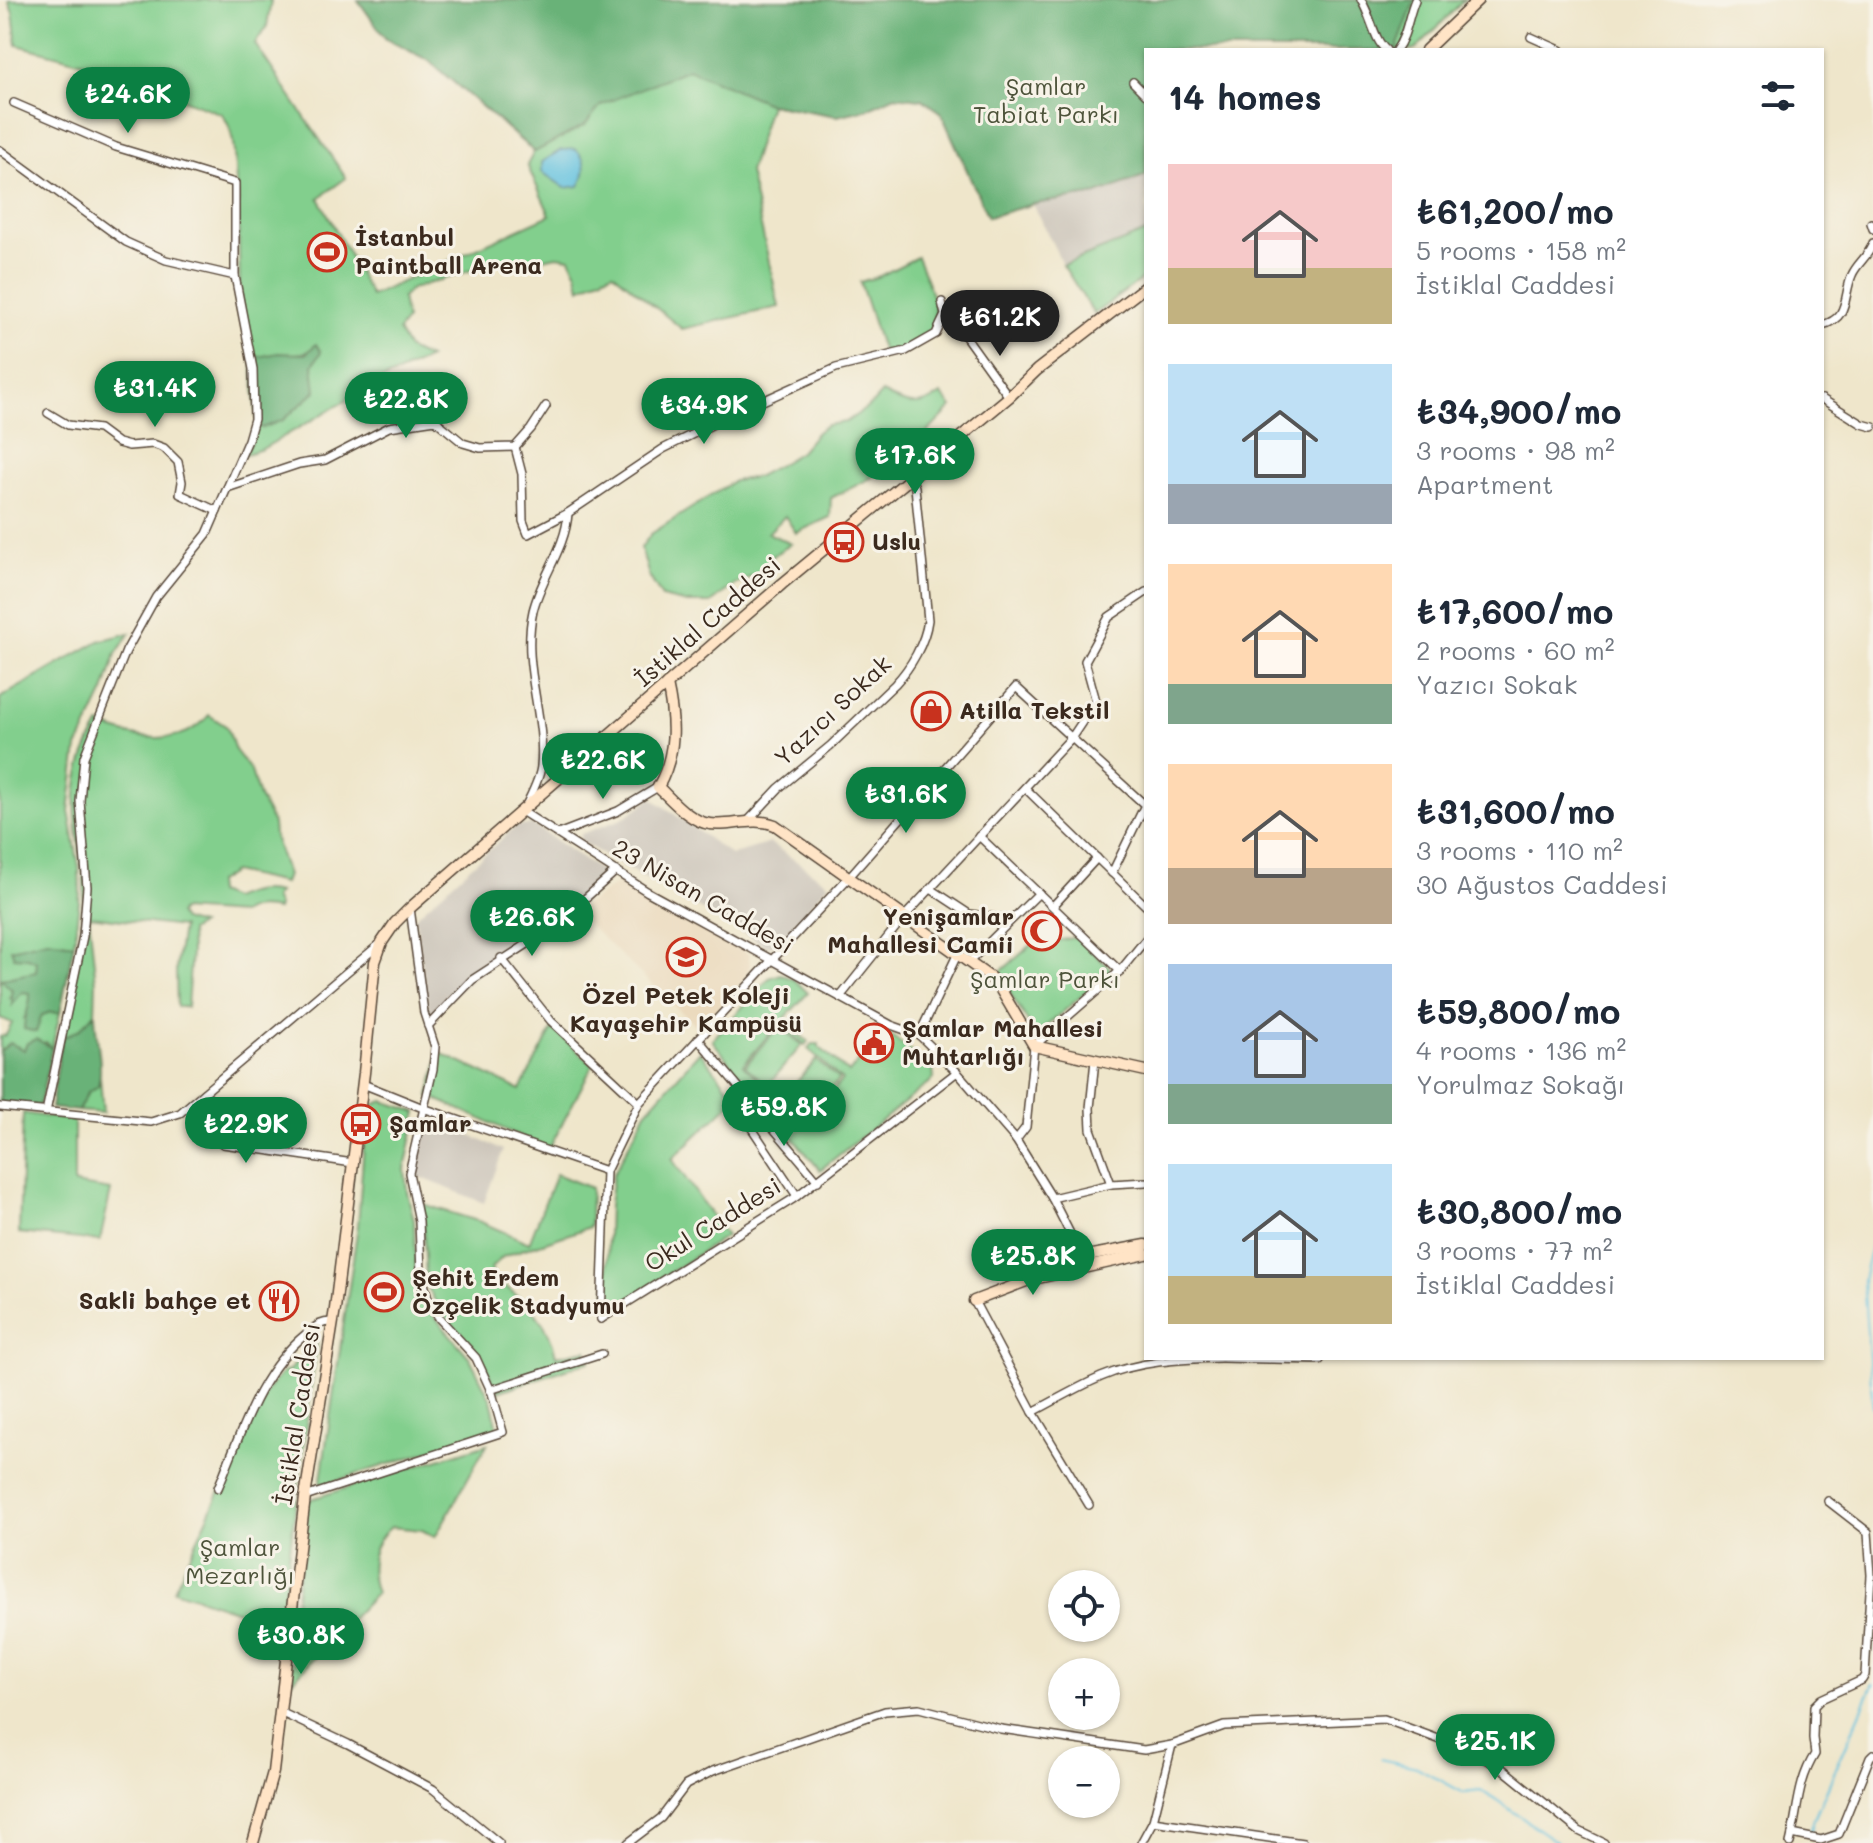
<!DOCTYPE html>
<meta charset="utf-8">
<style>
:root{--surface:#fff;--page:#f6f6f7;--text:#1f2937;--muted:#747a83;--accent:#0b8043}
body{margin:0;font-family:Mali,sans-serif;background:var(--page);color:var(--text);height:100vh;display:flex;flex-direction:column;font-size:30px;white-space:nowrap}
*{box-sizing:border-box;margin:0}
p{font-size:26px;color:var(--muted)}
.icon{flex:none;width:44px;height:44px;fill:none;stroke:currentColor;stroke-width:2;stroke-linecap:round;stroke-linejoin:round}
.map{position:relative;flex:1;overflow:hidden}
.panel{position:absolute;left:1144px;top:48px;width:680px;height:1312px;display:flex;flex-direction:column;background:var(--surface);border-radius:0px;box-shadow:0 2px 6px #0004}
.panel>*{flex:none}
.controls{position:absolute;left:1048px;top:1570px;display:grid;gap:16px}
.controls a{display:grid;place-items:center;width:72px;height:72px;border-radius:50%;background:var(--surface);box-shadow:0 2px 6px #0004;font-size:40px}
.price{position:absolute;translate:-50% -68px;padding:0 18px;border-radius:28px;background:var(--accent);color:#fff;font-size:26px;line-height:52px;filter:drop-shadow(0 2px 4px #0008)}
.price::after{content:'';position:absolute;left:50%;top:48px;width:24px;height:18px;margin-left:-12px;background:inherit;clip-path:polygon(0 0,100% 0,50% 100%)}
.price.current{background:#222;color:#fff}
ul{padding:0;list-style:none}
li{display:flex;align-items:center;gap:24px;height:200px;padding:0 24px}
li span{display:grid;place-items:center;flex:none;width:224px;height:160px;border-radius:0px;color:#555}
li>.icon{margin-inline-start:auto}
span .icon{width:96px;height:96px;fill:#fffc;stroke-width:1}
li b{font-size:34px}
h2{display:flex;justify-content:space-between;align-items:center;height:96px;padding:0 24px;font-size:34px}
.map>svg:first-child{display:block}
</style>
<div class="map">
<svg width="1873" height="1843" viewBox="0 0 1873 1843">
<rect width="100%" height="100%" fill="#f7f3e8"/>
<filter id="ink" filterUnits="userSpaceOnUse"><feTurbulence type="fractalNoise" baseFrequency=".0125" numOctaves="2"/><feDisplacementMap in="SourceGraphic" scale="16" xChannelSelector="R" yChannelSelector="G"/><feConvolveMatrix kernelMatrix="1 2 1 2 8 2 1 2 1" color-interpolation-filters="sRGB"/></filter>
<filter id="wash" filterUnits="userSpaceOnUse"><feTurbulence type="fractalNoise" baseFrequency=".006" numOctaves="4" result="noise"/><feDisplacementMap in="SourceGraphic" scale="32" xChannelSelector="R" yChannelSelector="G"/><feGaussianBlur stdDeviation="1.8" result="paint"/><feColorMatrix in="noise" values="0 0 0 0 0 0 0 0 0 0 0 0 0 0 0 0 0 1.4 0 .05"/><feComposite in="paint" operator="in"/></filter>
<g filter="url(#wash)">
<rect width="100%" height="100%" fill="#efe6cb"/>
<!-- built -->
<polygon fill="#ead8ba" points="618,883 624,883 749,954 750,966 744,980 698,1028 575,912"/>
<!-- industrial -->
<g fill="#cac3b8">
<polygon points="1146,175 1146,232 1063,265 1033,204 1097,194"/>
<polygon points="652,798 731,855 770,843 829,884 775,945 766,946 583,843 580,838 581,834 622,819"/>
<polygon points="533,825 607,875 608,879 493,959 430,1017 415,917 516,826"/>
<polygon points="426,1116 503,1150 484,1203 415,1175"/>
</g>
<!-- green -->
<g fill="#82cf8d" stroke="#5e7c56" stroke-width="2">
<path d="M 8,0 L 271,0 L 267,26 L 255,44 L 346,178 L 319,198 L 371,296 L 550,215 L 527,165 L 534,152 L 428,60 L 386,39 L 358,0 L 1464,0 L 1415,50 L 1146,50 L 1146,175 L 1097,194 L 1033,204 L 988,217 L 941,112 L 922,99 L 895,96 L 867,109 L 837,116 L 770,104 L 749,172 L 779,307 L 682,329 L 613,272 L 580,288 L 577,273 L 570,258 L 557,256 L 528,262 L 511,258 L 411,289 L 402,298 L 406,320 L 398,331 L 408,349 L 429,358 L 380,381 L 262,449 L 243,455 L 251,442 L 257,424 L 262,428 L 283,420 L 316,391 L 313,378 L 313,350 C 300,357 269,354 252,358 L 240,298 L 238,195 C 232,169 239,136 222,114 L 98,66 L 17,45 L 13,12 Z"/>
<polygon points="1146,232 1146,276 1094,314 1063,265"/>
<path d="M 917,257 C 924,274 947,321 930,334 C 918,345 898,350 884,356 L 860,282 L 880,276 Z"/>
<path d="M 882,393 C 905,405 919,410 941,394 L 952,407 L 922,438 L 871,478 L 831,498 L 830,517 L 796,533 L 785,516 L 768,533 L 791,544 L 773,556 L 764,571 L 734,585 L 711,603 L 687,603 L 662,597 L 649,576 L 641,548 L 651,534 L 693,507 L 734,481 L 756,477 L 777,466 L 800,452 L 817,432 L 827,425 L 846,422 L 871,405 Z"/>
<polygon points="130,633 116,654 104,692 77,748 69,811 79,867 80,893 74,944 47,940 14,957 28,957 37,962 37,972 2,979 12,990 10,998 22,992 30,992 30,1007 24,1019 37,1027 42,1015 51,1012 60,1013 52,1048 46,1042 24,1050 0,1051 0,1037 6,1035 12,1023 0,1018 0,698 99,641"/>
<path d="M 209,715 L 227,727 L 235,750 L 251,771 L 259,797 L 273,824 L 274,836 L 287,875 L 284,883 L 233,872 L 216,883 L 217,893 L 231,899 C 247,893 260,888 278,893 L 274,898 L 278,906 L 277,910 C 265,908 252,906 241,914 L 181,910 L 178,914 L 182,920 L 200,925 L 190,931 L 191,952 L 187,1007 L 177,1007 L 176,969 L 182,927 L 89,916 L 96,983 L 95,1013 L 80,1029 L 62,1038 C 74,988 85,937 84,885 C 84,867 80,849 77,830 C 72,793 80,756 100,724 C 133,740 183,748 209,715 Z"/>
<polygon points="1077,937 1112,970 1036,1035 998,974 1030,946"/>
<polygon points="781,974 795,980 808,993 785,1018 788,1027 808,1041 805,1045 779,1023 743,1065 768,1088 758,1098 712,1040 769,978"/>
<polygon points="779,1026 802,1045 768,1085 745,1066"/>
<polygon points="553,1028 593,1065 549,1149 429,1096 440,1053 520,1090"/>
<polygon points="889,1034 933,1069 934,1079 820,1170 762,1101 770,1092 805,1123 842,1080 808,1049 812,1044 819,1044 819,1047 849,1073 858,1062 870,1061"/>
<polygon points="700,1051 736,1098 672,1159 726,1236 623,1303 612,1305 606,1297 609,1205 613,1175 646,1112"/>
<polygon points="816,1060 839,1079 804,1119 781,1100"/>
<polygon points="100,1077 103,1113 78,1111 88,1092 98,1086"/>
<polygon points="383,1101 417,1112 405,1169 407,1192 414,1220 416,1284 433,1315 470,1358 491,1400 498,1429 320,1486 358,1225 366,1116 375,1104"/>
<polygon points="23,1113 74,1121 74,1184 111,1190 100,1241 19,1233"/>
<path d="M 556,1174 L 591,1188 L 590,1227 L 504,1256 L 491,1268 L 494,1277 C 523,1301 549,1317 556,1356 L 587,1350 L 590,1361 L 497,1392 L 482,1358 L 440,1311 L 426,1284 L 423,1204 L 481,1222 L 529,1243 Z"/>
<polygon points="317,1343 280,1625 174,1590 267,1390 282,1373 288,1371"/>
<path d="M 487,1444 L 435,1537 L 422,1530 L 391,1527 C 371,1543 367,1569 376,1593 L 292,1681 L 294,1613 L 308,1500 Z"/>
</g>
<!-- forest -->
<g fill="#69b278" stroke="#526e4b" stroke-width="2">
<polygon points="358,0 1415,0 1396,50 1146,50 1146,175 1097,194 1033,204 988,217 941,112 922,99 895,96 867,109 837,116 770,104 688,69 601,105 585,125 535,152 428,60 386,39"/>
<polygon points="316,344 321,352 313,365 316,391 283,420 262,428 257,424 252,358 278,353 306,354"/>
<path d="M 47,940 L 74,944 L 60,1013 L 51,1012 L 42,1015 L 36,1032 L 24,1029 C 24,1016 31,1006 30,993 L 22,992 L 12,1005 L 12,990 L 1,979 L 36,972 L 37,962 L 28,958 L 14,957 L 11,949 Z"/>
<path d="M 95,1013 C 95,1036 104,1066 98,1086 L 88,1092 L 78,1111 L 51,1108 L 62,1038 L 80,1029 Z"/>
<polygon points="36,1039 52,1048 39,1109 0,1104 0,1051 10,1043 24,1050 27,1043"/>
</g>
<!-- water -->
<path fill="#60c1df" stroke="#4e767e" stroke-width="2" d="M 575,149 C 587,158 587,174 579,186 L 565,188 L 542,172 L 542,162 L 561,150 Z"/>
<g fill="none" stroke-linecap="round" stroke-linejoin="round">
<!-- stream -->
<g stroke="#60c1df" stroke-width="2">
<polyline points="1873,1239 1863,1280 1873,1408"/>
<polyline points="1380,1759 1417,1767 1464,1793 1480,1791 1488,1794 1558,1843"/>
<polyline points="1810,1834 1814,1819 1873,1684"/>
</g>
</g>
</g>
<g filter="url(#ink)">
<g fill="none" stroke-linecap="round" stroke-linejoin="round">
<!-- street casing -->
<g stroke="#564638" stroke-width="10">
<g id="street">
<path d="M 1361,0 C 1371,16 1374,40 1386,50"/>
<polyline points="1531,37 1560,50"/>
<path d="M 1396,50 C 1407,36 1408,16 1415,0"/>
<polyline points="1133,82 1146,95"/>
<polyline points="14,103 116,147 235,183 235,276 253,369 254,419 248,440 207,534 156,597 126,651 84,757 80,801 87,887 83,936 46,1112"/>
<polyline points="0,150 126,242 166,260 235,276"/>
<polyline points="1871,223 1873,229"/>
<path d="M 1822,325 C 1850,318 1843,296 1852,275 C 1857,263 1869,256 1873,243"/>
<polyline points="966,337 1009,397"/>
<polyline points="1822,399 1862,424 1873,427"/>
<polyline points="48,413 68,425 99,429 118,443 129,446 153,444 164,448 178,462 182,482 180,494 217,511"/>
<polyline points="515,447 522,474 523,521 528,534 568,513 663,449 727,417 836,368 906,351 936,334 945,315 942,302"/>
<polyline points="227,488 299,464 325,460 389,427 435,420 463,443 480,448 515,447 531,429 546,406"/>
<path d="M 568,513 C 566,548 541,577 533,611 C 521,666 546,715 541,766 C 540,780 529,798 523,812 L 648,892 L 891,1025 L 919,1035 L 957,1072 L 1016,1140 L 1052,1198 L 1083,1259"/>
<polyline points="1025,788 1146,906"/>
<path d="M 749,820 L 779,788 L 830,746 L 895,684 C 911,667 925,643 928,620 L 915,487 L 911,478"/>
<polyline points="558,834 618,811 658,787"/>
<polyline points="979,836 1120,971"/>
<polyline points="1112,873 1145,805"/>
<polyline points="931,889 969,914 1011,919"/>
<polyline points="1053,906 1097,858"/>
<polyline points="501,958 551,1021 639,1103"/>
<polyline points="970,961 1039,893"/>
<polyline points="840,997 904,917 1072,737 1096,701 1085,661 1109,617 1146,592"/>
<polyline points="428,1026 472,980 552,928 616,871"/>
<polyline points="919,1035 958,953"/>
<polyline points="698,1039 818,1181"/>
<polyline points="1095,1060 1090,1108 1091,1129 1111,1184"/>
<polyline points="363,1084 423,1108 606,1171 639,1103 850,876 1016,687 1146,806"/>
<path d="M 204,1093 C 204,1115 203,1131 223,1144 L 353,1163"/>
<polyline points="0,1107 151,1122 180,1113 381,943"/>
<polyline points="745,1118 797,1196"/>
<polyline points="1016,1140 1026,1127 1034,1046 1120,971 1146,939"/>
<polyline points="1052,1198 1111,1184 1146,1182"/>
<polyline points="974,1301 1033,1412 1089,1505"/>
<polyline points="601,1319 793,1199 957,1072"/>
<polyline points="601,1319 606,1171"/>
<polyline points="1223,1358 1320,1360 1320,1358"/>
<polyline points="490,1390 602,1354"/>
<path d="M 1033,1412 C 1056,1400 1078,1387 1101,1377 C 1138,1361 1181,1359 1220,1358"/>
<path d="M 218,1488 C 241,1433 259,1372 306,1334 C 315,1327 321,1321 333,1322"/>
<polyline points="305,1497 503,1432 492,1393 476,1358 439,1318 429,1302 421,1272 419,1221 409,1173 433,1069 435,1047 424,1013 410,908"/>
<polyline points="280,1712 348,1744 433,1789 499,1843"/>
<polyline points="1153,1821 1303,1843"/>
<polyline points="1792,1834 1821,1840 1839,1834 1870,1757 1873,1754"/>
<polyline points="628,1843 661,1818 686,1785 713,1771 885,1711 919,1708 1001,1729 1144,1750 1172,1745 1224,1726 1384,1719 1460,1747 1499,1766 1579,1831 1604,1843"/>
<polyline points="1141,1843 1153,1821 1172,1745"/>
<path d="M 1790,1843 C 1798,1812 1797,1782 1815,1754 L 1813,1738 L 1814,1706 L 1821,1699 L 1862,1680 L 1865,1675 L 1871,1575 L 1868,1532 L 1828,1501"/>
</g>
</g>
<!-- secondary casing -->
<g stroke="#564638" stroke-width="13">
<g id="secondary">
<polyline points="1426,50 1478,0"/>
<path d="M 667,684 C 675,720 677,753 658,787 C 672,800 690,822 710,824 C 733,827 752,816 775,825 L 991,978 L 998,985 L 1034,1046 L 1146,1071"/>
<polyline points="1082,1257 1146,1245"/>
<polyline points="974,1301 1029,1280 1146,1254"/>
<polyline points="253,1843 273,1772 305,1497 335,1309 364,1073 375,962 382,942 395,923 410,908 782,584 1009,397 1037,370 1146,286"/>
</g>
</g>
<!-- street -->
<use href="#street" stroke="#fff" stroke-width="7"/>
<!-- secondary -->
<use href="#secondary" stroke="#ffe4c6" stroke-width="10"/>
</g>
</g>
<!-- icons -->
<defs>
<g id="stadium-ring" transform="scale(2)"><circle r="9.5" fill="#f7f3e8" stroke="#c8321e" stroke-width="1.5"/><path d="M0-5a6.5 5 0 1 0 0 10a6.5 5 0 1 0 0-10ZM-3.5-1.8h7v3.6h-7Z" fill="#c8321e"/></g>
<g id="bus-ring" transform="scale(2)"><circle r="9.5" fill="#f7f3e8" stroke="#c8321e" stroke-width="1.5"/><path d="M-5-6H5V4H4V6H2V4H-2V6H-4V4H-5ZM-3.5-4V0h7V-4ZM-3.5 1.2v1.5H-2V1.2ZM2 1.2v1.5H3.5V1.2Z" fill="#c8321e"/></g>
<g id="shop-ring" transform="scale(2)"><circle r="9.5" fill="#f7f3e8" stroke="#c8321e" stroke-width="1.5"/><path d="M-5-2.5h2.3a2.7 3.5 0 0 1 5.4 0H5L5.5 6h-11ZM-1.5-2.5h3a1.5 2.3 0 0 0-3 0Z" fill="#c8321e"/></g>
<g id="mosque-ring" transform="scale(2)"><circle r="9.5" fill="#f7f3e8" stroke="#c8321e" stroke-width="1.5"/><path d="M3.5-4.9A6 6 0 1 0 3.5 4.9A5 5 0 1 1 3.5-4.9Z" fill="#c8321e"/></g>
<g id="school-ring" transform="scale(2)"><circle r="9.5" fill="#f7f3e8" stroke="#c8321e" stroke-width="1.5"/><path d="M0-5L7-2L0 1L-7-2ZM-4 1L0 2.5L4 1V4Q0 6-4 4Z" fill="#c8321e"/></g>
<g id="civic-ring" transform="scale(2)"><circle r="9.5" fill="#f7f3e8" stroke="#c8321e" stroke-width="1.5"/><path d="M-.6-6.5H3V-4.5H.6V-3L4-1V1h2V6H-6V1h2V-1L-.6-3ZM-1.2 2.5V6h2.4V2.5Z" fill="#c8321e"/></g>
<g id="restaurant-ring" transform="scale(2)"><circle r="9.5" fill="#f7f3e8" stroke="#c8321e" stroke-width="1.5"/><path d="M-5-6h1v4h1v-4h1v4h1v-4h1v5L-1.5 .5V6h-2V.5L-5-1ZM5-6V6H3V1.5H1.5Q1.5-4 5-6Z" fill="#c8321e"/></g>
</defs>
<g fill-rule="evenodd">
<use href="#stadium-ring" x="327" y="252"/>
<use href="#bus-ring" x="844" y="542"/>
<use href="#shop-ring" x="931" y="711"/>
<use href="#mosque-ring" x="1042" y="931"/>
<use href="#school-ring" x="686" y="957"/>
<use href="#civic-ring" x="874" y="1043"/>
<use href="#bus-ring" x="361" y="1124"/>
<use href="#stadium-ring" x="384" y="1292"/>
<use href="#restaurant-ring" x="279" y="1301"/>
</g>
<g text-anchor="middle" stroke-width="6" stroke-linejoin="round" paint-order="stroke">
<!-- park labels -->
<g font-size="24" fill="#4d533a" stroke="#f7f3e8">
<text x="1046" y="95">Şamlar<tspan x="1046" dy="28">Tabiat Parkı</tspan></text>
<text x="1045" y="988">Şamlar Parkı</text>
<text x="240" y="1556">Şamlar<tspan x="240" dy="28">Mezarlığı</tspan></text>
</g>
<!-- poi labels -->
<g font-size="24" font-weight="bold" fill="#3b2a1e" stroke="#f7f3e8" text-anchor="start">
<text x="355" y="246">İstanbul<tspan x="355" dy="28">Paintball Arena</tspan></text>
<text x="872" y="550">Uslu</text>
<text x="959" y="719">Atilla Tekstil</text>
<text x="1014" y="925" text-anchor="end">Yenişamlar<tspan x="1014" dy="28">Mahallesi Camii</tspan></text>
<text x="686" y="1004" text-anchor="middle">Özel Petek Koleji<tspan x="686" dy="28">Kayaşehir Kampüsü</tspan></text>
<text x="902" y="1037">Şamlar Mahallesi<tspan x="902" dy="28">Muhtarlığı</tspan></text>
<text x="389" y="1132">Şamlar</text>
<text x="412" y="1286">Şehit Erdem<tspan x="412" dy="28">Özçelik Stadyumu</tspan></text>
<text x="251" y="1309" text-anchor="end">Sakli bahçe et</text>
</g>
<!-- street labels -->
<g font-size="24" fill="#3b2a1e" stroke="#f7f3e8">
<text transform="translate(708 622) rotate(-41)" y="8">İstiklal Caddesi</text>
<text transform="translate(833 711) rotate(-43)" y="8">Yazıcı Sokak</text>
<text transform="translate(703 897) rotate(30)" y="8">23 Nisan Caddesi</text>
<text transform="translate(713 1225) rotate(-32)" y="8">Okul Caddesi</text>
<text transform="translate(298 1414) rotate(-81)" y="8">İstiklal Caddesi</text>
</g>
</g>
</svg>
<div class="controls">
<a><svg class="icon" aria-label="locate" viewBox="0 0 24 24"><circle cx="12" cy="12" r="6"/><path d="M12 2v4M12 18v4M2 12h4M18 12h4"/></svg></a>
<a>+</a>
<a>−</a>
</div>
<b class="price" style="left:128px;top:135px">₺24.6K</b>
<b class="price current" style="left:1000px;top:358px">₺61.2K</b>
<b class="price" style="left:155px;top:429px">₺31.4K</b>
<b class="price" style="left:406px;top:440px">₺22.8K</b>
<b class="price" style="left:704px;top:446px">₺34.9K</b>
<b class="price" style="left:915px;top:496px">₺17.6K</b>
<b class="price" style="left:603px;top:801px">₺22.6K</b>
<b class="price" style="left:906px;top:835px">₺31.6K</b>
<b class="price" style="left:532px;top:958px">₺26.6K</b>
<b class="price" style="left:784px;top:1148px">₺59.8K</b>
<b class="price" style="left:246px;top:1165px">₺22.9K</b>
<b class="price" style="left:1033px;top:1297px">₺25.8K</b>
<b class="price" style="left:301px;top:1676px">₺30.8K</b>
<b class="price" style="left:1495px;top:1782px">₺25.1K</b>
<section class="panel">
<h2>14 homes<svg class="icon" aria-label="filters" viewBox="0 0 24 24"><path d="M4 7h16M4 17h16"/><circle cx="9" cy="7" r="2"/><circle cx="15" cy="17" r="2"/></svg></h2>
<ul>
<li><span style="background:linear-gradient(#f6c9c9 65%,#c2b280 0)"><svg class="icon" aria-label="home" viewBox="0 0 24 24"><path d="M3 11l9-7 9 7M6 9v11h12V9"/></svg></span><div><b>₺61,200/mo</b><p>5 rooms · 158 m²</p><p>İstiklal Caddesi</p></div></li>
<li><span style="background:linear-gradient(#bfe0f5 75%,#9aa5b1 0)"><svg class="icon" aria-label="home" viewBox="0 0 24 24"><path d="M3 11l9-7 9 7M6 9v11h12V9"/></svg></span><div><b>₺34,900/mo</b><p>3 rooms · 98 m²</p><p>Apartment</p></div></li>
<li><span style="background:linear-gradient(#ffd9b3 75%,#7fa58c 0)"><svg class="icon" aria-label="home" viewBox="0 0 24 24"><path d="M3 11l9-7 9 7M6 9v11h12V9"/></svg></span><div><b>₺17,600/mo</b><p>2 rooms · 60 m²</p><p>Yazıcı Sokak</p></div></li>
<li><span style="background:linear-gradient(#ffd9b3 65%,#b9a48a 0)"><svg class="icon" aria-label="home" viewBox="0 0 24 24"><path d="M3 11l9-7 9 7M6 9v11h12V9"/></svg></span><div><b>₺31,600/mo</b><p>3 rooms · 110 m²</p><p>30 Ağustos Caddesi</p></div></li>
<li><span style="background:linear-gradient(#a9c7e8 75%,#7fa58c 0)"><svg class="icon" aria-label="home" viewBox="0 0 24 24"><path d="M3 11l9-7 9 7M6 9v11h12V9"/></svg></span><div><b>₺59,800/mo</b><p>4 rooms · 136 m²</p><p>Yorulmaz Sokağı</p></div></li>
<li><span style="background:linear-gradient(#bfe0f5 70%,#c2b280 0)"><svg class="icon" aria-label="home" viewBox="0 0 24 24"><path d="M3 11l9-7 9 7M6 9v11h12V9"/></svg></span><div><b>₺30,800/mo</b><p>3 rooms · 77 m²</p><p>İstiklal Caddesi</p></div></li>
</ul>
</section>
</div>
